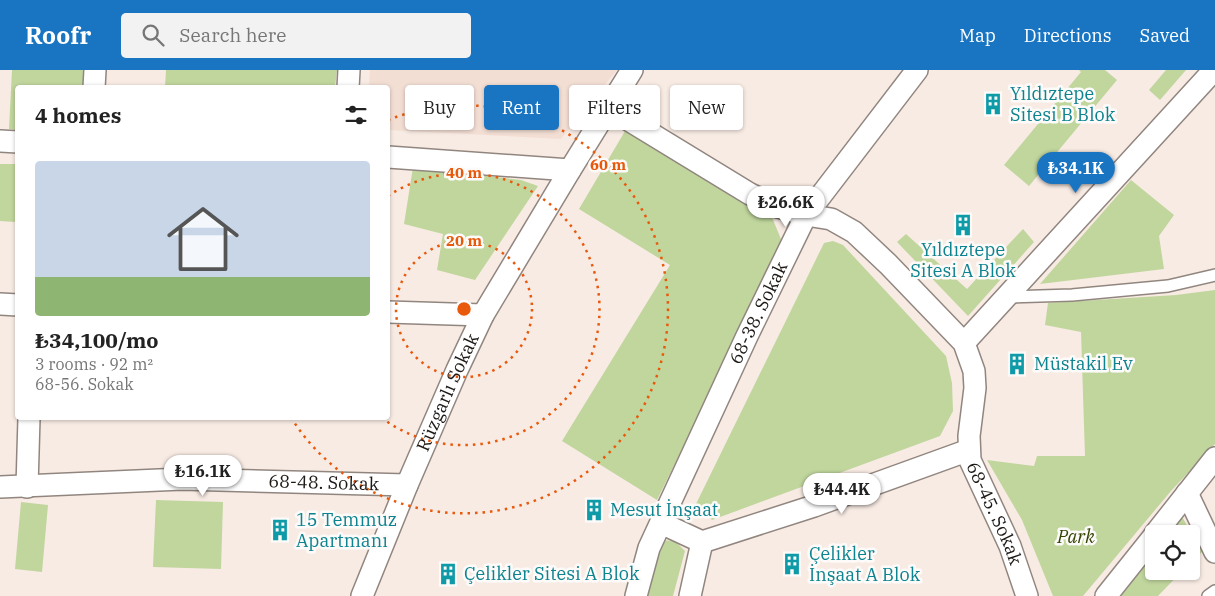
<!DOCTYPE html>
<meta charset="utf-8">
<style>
:root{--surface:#fff;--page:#f2f2f2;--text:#222;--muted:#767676;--accent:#1975c2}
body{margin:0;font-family:"IBM Plex Serif",serif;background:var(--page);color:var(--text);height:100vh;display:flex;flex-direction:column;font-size:19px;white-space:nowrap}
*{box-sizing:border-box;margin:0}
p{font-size:16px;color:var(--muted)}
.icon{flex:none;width:28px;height:28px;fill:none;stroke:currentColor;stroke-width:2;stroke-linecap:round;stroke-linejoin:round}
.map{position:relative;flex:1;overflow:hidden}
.panel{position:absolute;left:15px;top:15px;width:375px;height:335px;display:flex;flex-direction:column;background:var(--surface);border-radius:5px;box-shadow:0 1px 4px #0004}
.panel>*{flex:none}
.banner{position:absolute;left:405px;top:15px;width:475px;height:45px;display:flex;gap:10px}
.buttons{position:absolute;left:1145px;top:455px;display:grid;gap:10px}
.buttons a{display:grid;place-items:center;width:55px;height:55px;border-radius:5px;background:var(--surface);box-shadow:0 1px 4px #0004;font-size:25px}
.price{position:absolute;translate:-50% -42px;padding:0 11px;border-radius:18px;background:#fff;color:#222;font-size:16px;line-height:32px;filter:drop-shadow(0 1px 2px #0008)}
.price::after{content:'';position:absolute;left:50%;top:30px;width:15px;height:11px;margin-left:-8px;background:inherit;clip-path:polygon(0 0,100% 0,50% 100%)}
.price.on{background:var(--accent);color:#fff}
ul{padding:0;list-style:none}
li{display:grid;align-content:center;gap:10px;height:265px;padding:0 20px}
li span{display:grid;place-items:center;height:155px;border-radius:5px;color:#555}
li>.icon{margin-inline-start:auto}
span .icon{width:90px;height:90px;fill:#fffc;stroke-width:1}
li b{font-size:21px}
h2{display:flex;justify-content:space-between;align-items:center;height:60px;padding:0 20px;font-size:21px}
.tag{padding:0 18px;border-radius:5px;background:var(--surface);box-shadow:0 1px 4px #0004;font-size:18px;line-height:45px}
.tag.on{background:var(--accent);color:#fff}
header{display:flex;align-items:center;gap:30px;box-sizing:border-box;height:70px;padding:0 25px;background:var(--accent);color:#fff}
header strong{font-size:24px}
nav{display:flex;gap:28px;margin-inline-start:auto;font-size:18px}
.search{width:350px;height:45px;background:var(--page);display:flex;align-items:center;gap:12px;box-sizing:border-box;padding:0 18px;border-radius:5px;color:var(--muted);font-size:19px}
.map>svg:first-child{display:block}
</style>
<header>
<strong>Roofr</strong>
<div class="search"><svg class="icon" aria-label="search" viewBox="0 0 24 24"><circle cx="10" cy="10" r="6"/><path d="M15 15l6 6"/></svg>Search here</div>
<nav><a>Map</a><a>Directions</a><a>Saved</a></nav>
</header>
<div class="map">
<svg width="1215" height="526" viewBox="0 0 1215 526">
<rect width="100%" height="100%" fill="#f8ebe4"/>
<!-- built -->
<polygon fill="#f3ded4" points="370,0 617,0 561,69 388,60 388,18 369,17"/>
<!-- green -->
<g fill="#c0d69d">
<polygon points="12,0 84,0 83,17 18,18 17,60 9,59"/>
<polygon points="166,0 337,0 335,17 165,18"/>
<polygon points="1079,0 1105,0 1117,10 1029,116 1004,95 1081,2"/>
<polygon points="1166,0 1186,0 1160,30 1149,20"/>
<polygon points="628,56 769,140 783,174 657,430 562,371 670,195 579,139"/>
<polygon points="0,94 17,94 15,152 0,151"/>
<polygon points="413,97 521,110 538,116 475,210 437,200 443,164 404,154"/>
<polygon points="1131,110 1174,145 1159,166 1164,199 1040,214"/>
<polygon points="1023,159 1034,172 968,246 897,172 906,164 967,219"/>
<polygon points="833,171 843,175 946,286 952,313 953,341 940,366 712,450 695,436 824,173"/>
<polygon points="1215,220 1215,374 1171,421 1083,526 1053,526 1022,450 987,390 1034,396 1037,386 1085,386 1081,262 1045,255 1048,233 1176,225"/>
<polygon points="156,430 223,432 221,499 153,497"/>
<polygon points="21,432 48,435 42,502 15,499"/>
<polygon points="1180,443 1202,482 1191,492 1191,464 1165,464"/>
<polygon points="661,470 675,471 685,481 673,526 646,526"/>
<polygon points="1154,480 1154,501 1182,501 1158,526 1121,526"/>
</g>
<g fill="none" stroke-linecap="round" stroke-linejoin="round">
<!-- lane casing -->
<g stroke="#91867f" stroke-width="14">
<g id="lane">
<polyline points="1007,227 1072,225 1168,216 1215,205"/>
<polyline points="1208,526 1215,521"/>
</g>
</g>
<!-- street casing -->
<g stroke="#91867f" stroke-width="24">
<g id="street">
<polyline points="94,18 95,0"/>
<polyline points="348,18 349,0"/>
<path id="s1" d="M 609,38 L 750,124 L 778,137 L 806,145 L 831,149 L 854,162 L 888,194 L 964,273 L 974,301 L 975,318 L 969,366 L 970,390 L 1010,476 L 1027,526"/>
<polyline points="0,71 18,72"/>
<polyline points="388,87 570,100"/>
<polyline points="0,234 18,235"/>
<polyline points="388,242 483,245"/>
<polyline points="964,273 1214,0"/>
<path id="s2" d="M 0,417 L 182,409 L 407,415"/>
<polyline points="27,417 29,348"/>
<polyline points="1187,423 1215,482"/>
<polyline points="661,453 702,472 690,526"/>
<polyline points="1155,464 1215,388"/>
<polyline points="702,472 814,436 969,380"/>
<path id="s3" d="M 362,526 L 407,415 L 457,300 L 483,245 L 570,100 L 632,0"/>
<path id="s4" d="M 636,526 L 649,478 L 747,266 L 806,145 L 917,0"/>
<polyline points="1106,526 1154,466"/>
</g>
</g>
<!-- lane -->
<use href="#lane" stroke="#fff" stroke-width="11"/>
<!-- street -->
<use href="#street" stroke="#fff" stroke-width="21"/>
</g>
<!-- distance rings -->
<g fill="none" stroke="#e8590c" stroke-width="2.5" stroke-dasharray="2.5 5">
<circle cx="464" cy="239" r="68"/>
<path d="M388 126A136 136 0 1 1 382 348"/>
<path d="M388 50A204 204 0 1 1 292 349"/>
</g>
<!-- icons -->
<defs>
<g id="building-bare" transform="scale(1.725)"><path d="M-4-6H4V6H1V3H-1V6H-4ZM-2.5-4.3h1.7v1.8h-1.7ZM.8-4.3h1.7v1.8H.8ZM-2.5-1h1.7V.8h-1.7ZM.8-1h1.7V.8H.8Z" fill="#0f9aa8" stroke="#fdfbf9" stroke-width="2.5" paint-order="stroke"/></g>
</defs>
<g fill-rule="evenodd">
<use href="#building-bare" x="993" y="34"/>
<use href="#building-bare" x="963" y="155"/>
<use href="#building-bare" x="1017" y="294"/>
<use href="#building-bare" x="594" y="440"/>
<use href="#building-bare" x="280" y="460"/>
<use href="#building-bare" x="792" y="494"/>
<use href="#building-bare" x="448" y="504"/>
</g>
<g text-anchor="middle" stroke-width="5" stroke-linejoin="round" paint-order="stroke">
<!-- culture labels -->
<g font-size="18" fill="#0d838f" stroke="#fdfbf9" text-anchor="start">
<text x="1010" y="30">Yıldıztepe<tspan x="1010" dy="21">Sitesi B Blok</tspan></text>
<text x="963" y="186" text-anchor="middle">Yıldıztepe<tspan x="963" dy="21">Sitesi A Blok</tspan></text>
<text x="1034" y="300">Müstakil Ev</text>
<text x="610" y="446">Mesut İnşaat</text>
<text x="296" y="456">15 Temmuz<tspan x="296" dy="21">Apartmanı</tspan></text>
<text x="809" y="490">Çelikler<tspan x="809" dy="21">İnşaat A Blok</tspan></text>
<text x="464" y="510">Çelikler Sitesi A Blok</text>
</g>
<!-- street labels -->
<g font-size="18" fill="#1d1916" stroke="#fdfbf9">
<text dy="6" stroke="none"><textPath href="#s4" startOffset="309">68-38. Sokak</textPath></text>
<text dy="6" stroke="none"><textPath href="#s3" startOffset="221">Rüzgarlı Sokak</textPath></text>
<text dy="6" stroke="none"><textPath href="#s2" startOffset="324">68-48. Sokak</textPath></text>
<text dy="6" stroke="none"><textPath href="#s1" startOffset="611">68-45. Sokak</textPath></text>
</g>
<!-- park labels -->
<g font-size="18" font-style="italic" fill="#324404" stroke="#fdfbf9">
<text x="1076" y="473">Park</text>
</g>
</g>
<circle cx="464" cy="239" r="8" fill="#e8590c" stroke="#fdfbf9" stroke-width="2.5"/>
<g font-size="15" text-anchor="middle" font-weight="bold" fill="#e8590c" stroke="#fdfbf9" stroke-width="5" stroke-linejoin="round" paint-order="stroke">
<text x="608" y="100">60 m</text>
<text x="464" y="108">40 m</text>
<text x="464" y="176">20 m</text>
</g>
</svg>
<div class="buttons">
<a><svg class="icon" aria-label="locate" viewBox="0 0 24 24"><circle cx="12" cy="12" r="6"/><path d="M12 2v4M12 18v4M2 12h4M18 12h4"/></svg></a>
</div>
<b class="price on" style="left:1076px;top:124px">₺34.1K</b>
<b class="price" style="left:786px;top:158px">₺26.6K</b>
<b class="price" style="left:203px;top:427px">₺16.1K</b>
<b class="price" style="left:842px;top:445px">₺44.4K</b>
<div class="banner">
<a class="tag">Buy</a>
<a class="tag on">Rent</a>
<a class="tag">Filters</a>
<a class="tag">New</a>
</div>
<section class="panel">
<h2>4 homes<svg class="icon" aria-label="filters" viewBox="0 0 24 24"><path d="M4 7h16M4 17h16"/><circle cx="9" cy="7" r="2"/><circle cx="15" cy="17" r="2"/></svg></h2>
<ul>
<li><span style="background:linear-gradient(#c9d6e8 75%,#8fb573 0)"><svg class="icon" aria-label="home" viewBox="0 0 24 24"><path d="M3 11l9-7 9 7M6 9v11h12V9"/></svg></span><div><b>₺34,100/mo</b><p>3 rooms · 92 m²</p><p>68-56. Sokak</p></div></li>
</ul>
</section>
</div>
